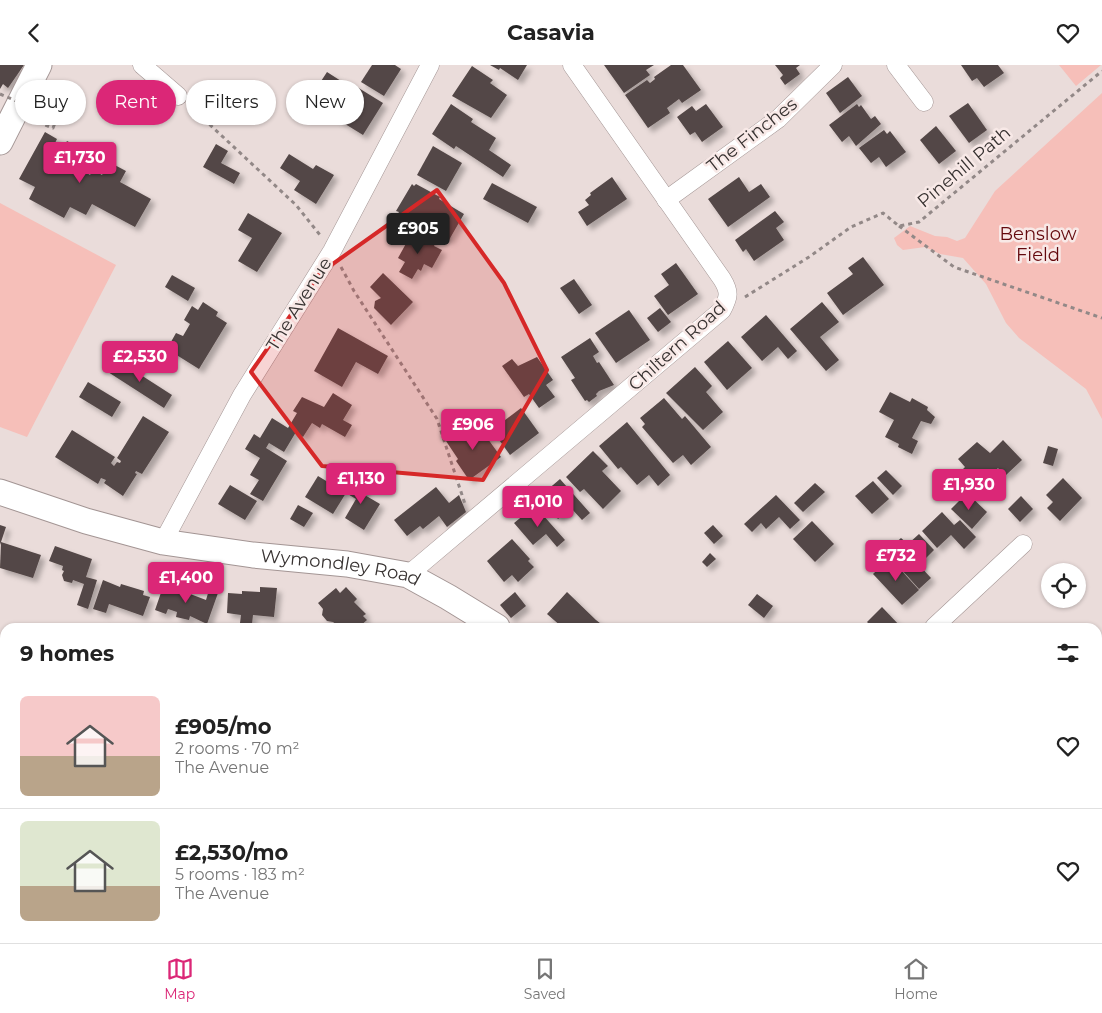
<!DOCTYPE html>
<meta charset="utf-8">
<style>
:root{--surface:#fff;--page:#f2f2f2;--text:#222;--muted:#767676;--line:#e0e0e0;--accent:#db2777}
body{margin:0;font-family:Montserrat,sans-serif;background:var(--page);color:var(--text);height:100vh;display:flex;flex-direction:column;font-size:19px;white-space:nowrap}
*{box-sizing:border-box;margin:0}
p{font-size:16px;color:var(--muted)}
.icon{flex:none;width:28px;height:28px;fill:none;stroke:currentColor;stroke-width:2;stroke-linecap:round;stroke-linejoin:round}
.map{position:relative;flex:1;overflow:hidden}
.side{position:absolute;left:0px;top:558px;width:1102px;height:321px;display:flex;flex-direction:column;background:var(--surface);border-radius:15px 15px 0 0;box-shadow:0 1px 4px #0004}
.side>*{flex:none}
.hud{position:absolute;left:15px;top:15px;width:500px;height:45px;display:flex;gap:10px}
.controls{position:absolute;left:1041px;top:498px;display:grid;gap:10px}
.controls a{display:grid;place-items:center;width:45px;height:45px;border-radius:50%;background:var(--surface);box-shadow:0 1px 4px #0004;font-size:25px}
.price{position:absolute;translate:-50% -42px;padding:0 11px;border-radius:5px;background:var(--accent);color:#fff;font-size:16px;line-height:32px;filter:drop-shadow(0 1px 2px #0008)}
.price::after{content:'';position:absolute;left:50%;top:30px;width:15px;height:11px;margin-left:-8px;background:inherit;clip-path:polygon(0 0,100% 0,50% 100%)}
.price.selected{background:#222;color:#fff}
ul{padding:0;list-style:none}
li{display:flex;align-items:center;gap:15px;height:125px;padding:0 20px}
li+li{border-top:1px solid var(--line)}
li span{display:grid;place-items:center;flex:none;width:140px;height:100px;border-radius:8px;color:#555}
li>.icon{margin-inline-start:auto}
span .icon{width:60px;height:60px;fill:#fffc;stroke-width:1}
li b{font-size:21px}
h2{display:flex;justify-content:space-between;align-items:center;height:60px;padding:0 20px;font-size:21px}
.pill{padding:0 18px;border-radius:22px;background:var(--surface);box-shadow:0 1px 4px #0004;font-size:18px;line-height:45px}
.pill.selected{background:var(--accent);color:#fff}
header{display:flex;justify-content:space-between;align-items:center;height:65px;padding:0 20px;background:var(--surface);font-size:22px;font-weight:700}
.tab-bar{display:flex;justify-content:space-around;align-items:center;height:70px;border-top:1px solid var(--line);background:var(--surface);font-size:14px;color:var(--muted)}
.tab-bar a{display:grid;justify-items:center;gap:2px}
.tab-bar .selected{color:var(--accent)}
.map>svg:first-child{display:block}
</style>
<header><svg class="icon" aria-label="back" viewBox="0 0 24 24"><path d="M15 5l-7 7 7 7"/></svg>Casavia<svg class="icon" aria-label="heart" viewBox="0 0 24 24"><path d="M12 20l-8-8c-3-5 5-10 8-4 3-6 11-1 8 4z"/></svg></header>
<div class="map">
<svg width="1102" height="878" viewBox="0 0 1102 878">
<defs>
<filter id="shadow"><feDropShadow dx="4.5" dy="4.5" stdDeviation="2.5" flood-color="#0004"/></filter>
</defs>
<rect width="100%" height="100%" fill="#eadcda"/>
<!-- green -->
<g fill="#f6bfb9">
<polygon points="1059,0 1101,0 1076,21"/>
<polygon points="1102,28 1102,354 1086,324 1019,273 1006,258 986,219 963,193 940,189 925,182 903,185 897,180 894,173 910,161 935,171 947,172 957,176 965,173 995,126"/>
<polygon points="0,138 116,200 27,372 0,362"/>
<polygon points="5,857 5,874 58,874 55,878 0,878 0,863"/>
</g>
<!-- building -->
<g fill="#534746" filter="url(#shadow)">
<polygon points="0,0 24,0 8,23 3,19 0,24"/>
<polygon points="372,0 395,0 401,4 384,31 361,17"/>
<polygon points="490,0 527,0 518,15 500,3 499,5"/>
<polygon points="604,0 654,0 646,5 650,10 624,28"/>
<polygon points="671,0 683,0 701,25 682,38 679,34 667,43 670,48 648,63 625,30 647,15 650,18 655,14 654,12"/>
<polygon points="775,0 800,0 796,3 800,9 785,20 780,13 783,10"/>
<polygon points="961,0 998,0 1004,8 984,22 977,13 972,16"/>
<polygon points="472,1 493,15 490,18 507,30 491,53 452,31"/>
<polygon points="327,7 355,25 357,22 383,38 363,70 337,54 341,48 312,30"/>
<polygon points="848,12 862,31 840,48 826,28"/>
<polygon points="968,38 987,65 969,78 949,51"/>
<polygon points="451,39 473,54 471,57 496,73 489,85 511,100 503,112 456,81 454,84 432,69"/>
<polygon points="706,39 723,62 702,77 695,67 690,70 677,52 692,41 696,46"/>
<polygon points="857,39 859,42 861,40 871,54 875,51 881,59 856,81 849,71 842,77 829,60"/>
<polygon points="936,61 956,86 939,99 920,75"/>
<polygon points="884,65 887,69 890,66 906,87 886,102 879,92 871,98 859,83"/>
<polygon points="45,67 57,74 50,88 58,92 67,76 91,89 82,105 90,110 93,105 102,110 109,97 126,106 120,117 151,134 135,162 92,139 86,150 70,142 64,153 29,134 35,122 19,114"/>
<polygon points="216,79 228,86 221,98 240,108 234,119 203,102"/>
<polygon points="433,81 462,98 446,126 417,110"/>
<polygon points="289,89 313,104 316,100 334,110 316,139 294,125 300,116 280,103"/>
<polygon points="612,112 627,134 587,161 578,147 589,140 585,135 591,130 590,128"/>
<polygon points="739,112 749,127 761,119 770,132 728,162 708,134"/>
<polygon points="492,118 537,142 528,158 483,134"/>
<polygon points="412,119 414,121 416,119 440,132 439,134 464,149 449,175 424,161 422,164 397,150 399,147 396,146"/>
<polygon points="775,146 784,157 776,163 784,175 754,196 746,184 743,187 735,175"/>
<polygon points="248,148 282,168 257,207 238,196 252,173 238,165"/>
<polygon points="413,166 435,179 434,181 442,185 432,203 424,199 421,206 418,204 412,214 399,207 405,197 398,193"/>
<polygon points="863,192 884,220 843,250 827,228 853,209 848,203"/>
<polygon points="676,198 698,229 668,250 654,231 669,220 661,209"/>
<polygon points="383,208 413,237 391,260 374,243 375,236 381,233 370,222"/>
<polygon points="172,210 195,223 188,236 165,222"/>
<polygon points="574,214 592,240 579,249 560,223"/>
<polygon points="203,237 218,247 216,251 227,258 199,304 167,284 176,268 183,271 190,259 184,255 192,241 198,245"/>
<polygon points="822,237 839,257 820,272 839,295 826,306 790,264"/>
<polygon points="660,243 671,257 658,267 647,253"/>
<polygon points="629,245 650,275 616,298 595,268"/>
<polygon points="766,250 797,286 788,294 778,282 762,296 741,272"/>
<polygon points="338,263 388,291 378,309 356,297 342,322 314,306"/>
<polygon points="590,273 599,287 593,291 597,298 599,297 614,320 599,326 596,329 597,331 589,337 587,335 585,336 571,315 575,313 561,292"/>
<polygon points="728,276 752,303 727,325 704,297"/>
<polygon points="537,292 553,315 546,320 555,332 539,343 529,329 524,332 502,301 512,294 518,301"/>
<polygon points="116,294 172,330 164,343 108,307"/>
<polygon points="695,302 712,321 706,327 723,347 703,365 666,328"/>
<polygon points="88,317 121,337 112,352 79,332"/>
<polygon points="890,327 910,337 912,333 928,342 927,345 935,352 931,359 921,356 912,373 918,376 912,389 898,382 899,379 885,372 894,355 879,347"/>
<polygon points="333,328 352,340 343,355 352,360 345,372 322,359 320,363 312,358 303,372 296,367 284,387 269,378 266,383 287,396 263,436 250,429 259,415 250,410 260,393 245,384 254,369 260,373 272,353 288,363 297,348 293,346 302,332 324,342"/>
<polygon points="664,333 682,354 685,351 711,382 691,400 683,390 673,398 642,362 645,359 640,353"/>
<polygon points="521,343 539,368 510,390 492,365"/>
<polygon points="143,351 169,367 142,409 136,406 135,408 137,409 123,431 104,418 106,415 101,413 98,419 55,392 72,365 115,392 111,398 114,401 117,397 120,398 121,396 117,393"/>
<polygon points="627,357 670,410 658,421 649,410 637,420 621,402 618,404 599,381"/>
<polygon points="477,359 501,392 469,415 456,396 458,394 446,376 460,366 462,369"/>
<polygon points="1003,375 1022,395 1005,411 998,403 991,409 987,404 965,425 954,413 965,402 958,394 977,377 990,388"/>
<polygon points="1048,381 1058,384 1053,401 1043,398"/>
<polygon points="593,386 608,401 602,406 621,426 603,444 584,424 580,427 566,412"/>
<polygon points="886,405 902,421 893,430 877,413"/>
<polygon points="318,411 346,428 333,449 305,432"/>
<polygon points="354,413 368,421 363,429 380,439 364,465 345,453 356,434 346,428"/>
<polygon points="1063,413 1082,433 1060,456 1047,443 1053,437 1046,430"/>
<polygon points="560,414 590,448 582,455 571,443 558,454 539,432"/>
<polygon points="873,416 889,434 872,449 855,431"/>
<polygon points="815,418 825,427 803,447 794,438"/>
<polygon points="230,420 257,436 245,455 218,439"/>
<polygon points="436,422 449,438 459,430 466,447 447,462 439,451 423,464 420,461 407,471 394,455"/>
<polygon points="967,428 987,447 972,464 951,444"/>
<polygon points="776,430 800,455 790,464 779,452 766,464 761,458 752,467 744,459"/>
<polygon points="1021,431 1033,444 1020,457 1008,444"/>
<polygon points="298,440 313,448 304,462 290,454"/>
<polygon points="535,441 565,475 557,482 546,469 533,480 514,458"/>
<polygon points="942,447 954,460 960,455 976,472 964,484 951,470 937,483 922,466"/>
<polygon points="812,456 834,479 815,497 793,474"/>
<polygon points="0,460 6,462 0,480"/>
<polygon points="713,460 723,471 714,479 704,468"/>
<polygon points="919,469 934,485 919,500 931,513 919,524 892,494 899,488 892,481 901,473 908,479"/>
<polygon points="512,474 530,494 528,496 534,502 518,517 512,510 504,517 487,496"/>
<polygon points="1,477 41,490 33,513 0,503"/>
<polygon points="55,481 92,494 86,512 97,515 88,544 77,540 84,519 73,515 72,518 64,516 62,510 64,506 62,505 63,501 49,496"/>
<polygon points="710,488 716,494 707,502 702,497"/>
<polygon points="890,493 919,525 902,540 873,509"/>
<polygon points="103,515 120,522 121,519 144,526 143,530 150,532 143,551 109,539 106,548 93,544"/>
<polygon points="164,519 206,535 209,525 218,528 207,559 190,551 189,555 176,552 177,547 168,544 166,549 155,545"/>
<polygon points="260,522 277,523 274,552 253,550 252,559 240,558 241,550 227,548 228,528 242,529 242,526 260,527"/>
<polygon points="346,522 357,534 354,537 366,549 363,551 367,555 359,562 334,562 337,560 333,557 327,556 322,550 323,544 318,538 336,523 340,528"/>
<polygon points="515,527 526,541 511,553 500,540"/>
<polygon points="567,527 596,555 605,562 562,562 547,549"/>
<polygon points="757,529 773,541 764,553 748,540"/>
<polygon points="882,542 901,562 872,562 867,557"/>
<polygon points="1098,573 1102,574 1102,605 1098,604"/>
<polygon points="0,741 5,746 3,780 5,794 0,790"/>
<polygon points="1098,768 1102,772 1102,801 1098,798"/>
<polygon points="1098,811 1102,814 1102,824 1098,829"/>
<polygon points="160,874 177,874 174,878 164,878"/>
<polygon points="365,874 380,874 386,878 361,878"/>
<polygon points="429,874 457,874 454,878 425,878"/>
<polygon points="536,874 570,874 567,878 560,878 556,875 554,878 541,878"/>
<polygon points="754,874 795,874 792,878 759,878"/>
<polygon points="959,874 1000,874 997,878 964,878"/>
</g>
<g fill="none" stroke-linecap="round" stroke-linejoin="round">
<!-- street casing -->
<g stroke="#a39594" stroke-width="19">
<g id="street">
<polyline points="142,0 178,31"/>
<polyline points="896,0 924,37"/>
<polyline points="666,135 778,54 833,0"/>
<polyline points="163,477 242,330 332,186 430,0"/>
<path d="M 408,510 L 722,245 C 729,232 730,227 722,214 L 572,0"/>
<polyline points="934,562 1023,479"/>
<polyline points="1098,663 1102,667"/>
<polyline points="1098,700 1102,695"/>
<polyline points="0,843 5,837"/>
<polyline points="91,874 96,878"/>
<polyline points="490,878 493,874"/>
<polyline points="724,878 727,874"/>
<polyline points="944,878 947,874"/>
</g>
</g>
<!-- secondary casing -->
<g stroke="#a39594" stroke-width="27">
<g id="secondary">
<polyline points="0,77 39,0"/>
<path id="s1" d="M 0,427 L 86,456 L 163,477 L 253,490 L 347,499 L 408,510 L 448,532 L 497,562"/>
<polyline points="884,874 889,878"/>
</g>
</g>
<!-- path -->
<g stroke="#928887" stroke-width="3" stroke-dasharray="4 4" stroke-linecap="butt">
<polyline points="192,43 296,140 320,170"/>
<polyline points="899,161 954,202 1102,253"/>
<polyline points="341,202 354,226 437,354 465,439"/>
<polyline points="745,232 809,192 851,162 883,148 899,161 919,157 1102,6"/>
<polyline points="0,617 5,622"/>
<polyline points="262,874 267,878"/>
</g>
<!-- street -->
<use href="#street" stroke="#fff" stroke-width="18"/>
<!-- secondary -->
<use href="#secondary" stroke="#fff" stroke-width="25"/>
<!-- path-bridge -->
<polyline stroke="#928887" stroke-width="3" stroke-dasharray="4 4" stroke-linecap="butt" points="0,29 28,41 55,58 53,63 40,58"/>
</g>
<!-- marked area -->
<path fill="#d62828" fill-opacity="0.2" stroke="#d62828" stroke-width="4" stroke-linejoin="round" d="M 437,125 L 504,218 L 547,305 L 483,415 L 322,401 L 251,307 L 320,208 Z"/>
<g text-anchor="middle" stroke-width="5" stroke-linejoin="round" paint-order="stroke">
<!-- street labels -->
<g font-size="18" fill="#373231" stroke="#f8e9e7">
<text transform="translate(752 70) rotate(-38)" y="6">The Finches</text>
<text transform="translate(964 102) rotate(-40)" y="6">Pinehill Path</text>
<text transform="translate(299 239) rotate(-58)" y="6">The Avenue</text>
<text transform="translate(677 281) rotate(-42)" y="6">Chiltern Road</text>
<text dy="6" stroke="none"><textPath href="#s1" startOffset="350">Wymondley Road</textPath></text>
</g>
<!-- park labels -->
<g font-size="18" fill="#64090d" stroke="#f8e9e7">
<text x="1038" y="175">Benslow<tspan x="1038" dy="21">Field</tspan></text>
</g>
</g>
</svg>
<div class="controls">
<a><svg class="icon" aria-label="locate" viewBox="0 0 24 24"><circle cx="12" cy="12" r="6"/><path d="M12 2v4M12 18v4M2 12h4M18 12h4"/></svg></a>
</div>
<b class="price" style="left:80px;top:119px">£1,730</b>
<b class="price selected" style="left:418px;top:190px">£905</b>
<b class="price" style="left:140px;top:318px">£2,530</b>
<b class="price" style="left:473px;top:386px">£906</b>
<b class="price" style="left:361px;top:440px">£1,130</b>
<b class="price" style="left:969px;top:446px">£1,930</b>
<b class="price" style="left:538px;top:463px">£1,010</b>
<b class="price" style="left:896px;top:517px">£732</b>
<b class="price" style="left:186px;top:539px">£1,400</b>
<div class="hud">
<a class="pill">Buy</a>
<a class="pill selected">Rent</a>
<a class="pill">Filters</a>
<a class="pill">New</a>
</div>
<section class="side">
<h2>9 homes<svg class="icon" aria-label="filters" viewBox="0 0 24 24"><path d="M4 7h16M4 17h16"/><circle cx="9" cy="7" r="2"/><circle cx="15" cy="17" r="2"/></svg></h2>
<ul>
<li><span style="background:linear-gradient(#f6c9c9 60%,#b9a48a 0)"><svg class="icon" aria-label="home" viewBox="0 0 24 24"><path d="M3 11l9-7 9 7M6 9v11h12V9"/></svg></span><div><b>£905/mo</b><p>2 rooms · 70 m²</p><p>The Avenue</p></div><svg class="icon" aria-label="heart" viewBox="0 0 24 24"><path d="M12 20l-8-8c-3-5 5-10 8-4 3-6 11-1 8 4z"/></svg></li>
<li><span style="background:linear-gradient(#dfe7d0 65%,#b9a48a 0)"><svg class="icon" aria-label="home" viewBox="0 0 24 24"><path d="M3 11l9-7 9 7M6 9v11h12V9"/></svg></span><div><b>£2,530/mo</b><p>5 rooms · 183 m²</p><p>The Avenue</p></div><svg class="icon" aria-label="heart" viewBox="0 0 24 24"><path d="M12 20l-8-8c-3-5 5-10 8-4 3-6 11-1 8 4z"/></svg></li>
</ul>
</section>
</div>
<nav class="tab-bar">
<a class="selected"><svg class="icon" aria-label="map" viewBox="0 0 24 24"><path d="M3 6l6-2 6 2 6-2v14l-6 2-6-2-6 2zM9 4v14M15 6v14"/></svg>Map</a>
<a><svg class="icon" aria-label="saved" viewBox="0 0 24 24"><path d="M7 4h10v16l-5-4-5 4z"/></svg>Saved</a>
<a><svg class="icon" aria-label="home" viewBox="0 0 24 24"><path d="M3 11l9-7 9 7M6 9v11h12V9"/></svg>Home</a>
</nav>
